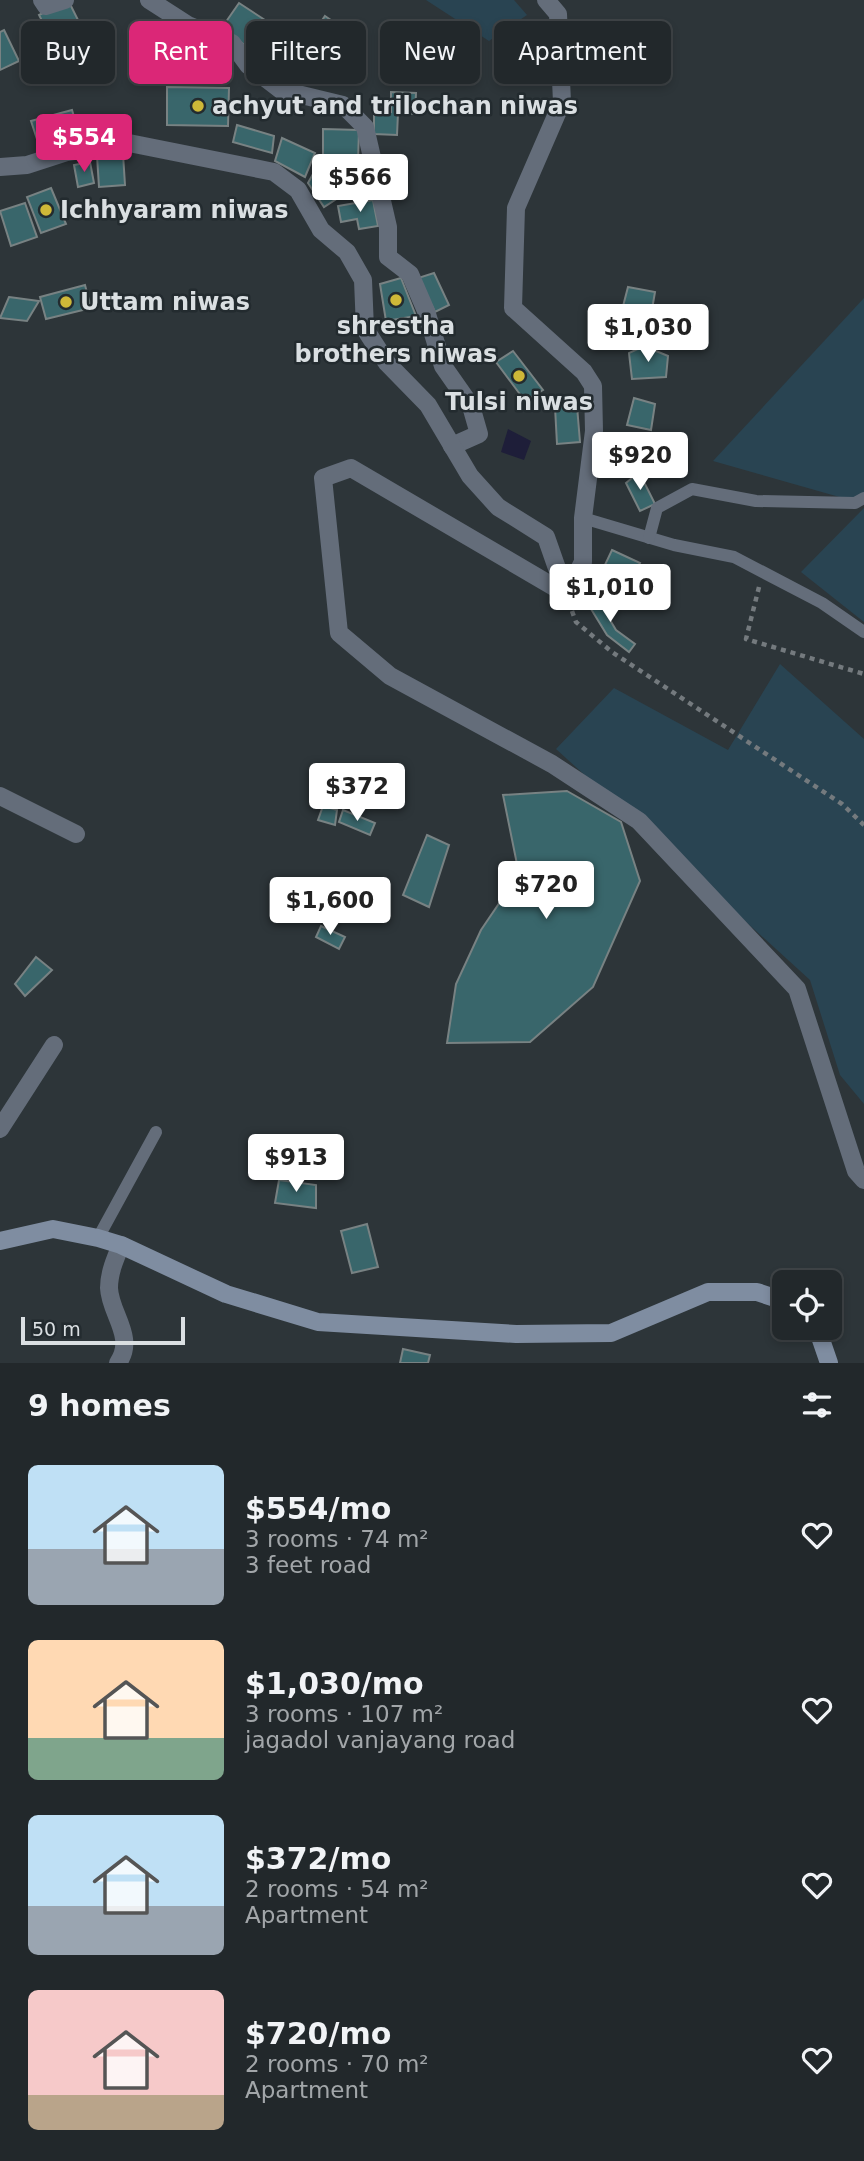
<!DOCTYPE html>
<meta charset="utf-8">
<style>
:root{--surface:#22282b;--page:#2e3437;--text:#f1f3f6;--muted:#a2a6a9;--line:#3f4447;--accent:#db2777}
body{margin:0;font-family:"DejaVu Sans",sans-serif;background:var(--page);color:var(--text);height:100vh;display:flex;flex-direction:column;font-size:26px;white-space:nowrap}
*{box-sizing:border-box;margin:0}
p{font-size:23px;color:var(--muted)}
.icon{flex:none;width:38px;height:38px;fill:none;stroke:currentColor;stroke-width:2;stroke-linecap:round;stroke-linejoin:round}
.map{position:relative;height:1363px;overflow:hidden}
.drawer{display:flex;flex-direction:column;background:var(--surface);flex:1}
.drawer>*{flex:none}
.top-card{position:absolute;left:21px;top:21px;width:822px;height:63px;display:flex;gap:14px}
.buttons{position:absolute;left:772px;top:1270px;display:grid;gap:14px}
.buttons a{display:grid;place-items:center;width:70px;height:70px;border-radius:10px;background:var(--surface);box-shadow:0 4px 10px #0003,0 0 0 2px var(--line);font-size:35px}
.scale{position:absolute;left:21px;bottom:18px;width:164px;box-sizing:border-box;padding-left:7px;border:4px solid #dadfe2;border-top:0;font-size:19px;line-height:24px;white-space:nowrap;color:#dadfe2;-webkit-text-stroke:5px #232b2f;paint-order:stroke}
.price{position:absolute;translate:-50% -60px;padding:0 16px;border-radius:7px;background:#fff;color:#222;font-size:23px;line-height:46px;filter:drop-shadow(0 2px 4px #0008)}
.price::after{content:'';position:absolute;left:50%;top:42px;width:21px;height:16px;margin-left:-10px;background:inherit;clip-path:polygon(0 0,100% 0,50% 100%)}
.price.on{background:var(--accent);color:#fff}
ul{padding:0;list-style:none}
li{display:flex;align-items:center;gap:21px;height:175px;padding:0 28px}
li span{display:grid;place-items:center;flex:none;width:196px;height:140px;border-radius:10px;color:#555}
li>.icon{margin-inline-start:auto}
span .icon{width:84px;height:84px;fill:#fffc;stroke-width:1}
li b{font-size:30px}
h2{display:flex;justify-content:space-between;align-items:center;height:84px;padding:0 28px;font-size:30px}
.chip{padding:0 24px;border-radius:10px;background:var(--surface);box-shadow:0 4px 10px #0003,0 0 0 2px var(--line);font-size:24px;line-height:63px}
.chip.on{background:var(--accent);color:#fff}
.map>svg:first-child{display:block}
</style>
<div class="map">
<svg width="864" height="1363" viewBox="0 0 864 1363">
<rect width="100%" height="100%" fill="#2d3539"/>
<!-- green -->
<g fill="#294452">
<polygon points="426,0 514,0 527,15 489,41"/>
<polygon points="864,298 864,504 713,461"/>
<polygon points="864,508 864,622 801,572"/>
<polygon points="780,664 864,739 864,1104 840,1075 810,980 556,749 614,688 728,750"/>
</g>
<!-- water -->
<polygon fill="#1e1e39" points="508,429 531,441 524,460 501,452"/>
<!-- building -->
<g fill="#39666b" stroke="#788283" stroke-width="2">
<polygon points="68,0 83,30 54,44 39,15"/>
<polygon points="239,3 268,22 251,49 221,29"/>
<polygon points="325,16 356,37 345,52 332,43 320,61 302,50"/>
<polygon points="4,30 19,61 0,70 0,32"/>
<polygon points="73,45 84,68 49,82 41,56"/>
<polygon points="167,87 229,88 228,126 167,125"/>
<polygon points="391,92 416,93 415,114 398,113 397,135 374,134 374,111 391,112"/>
<polygon points="72,110 79,133 38,142 31,121"/>
<polygon points="237,125 274,136 272,153 233,142"/>
<polygon points="323,129 359,130 358,161 323,160"/>
<polygon points="282,138 315,153 305,177 275,161"/>
<polygon points="123,154 125,185 99,187 97,156"/>
<polygon points="90,162 94,183 78,187 74,165"/>
<polygon points="318,165 341,196 324,207 308,183"/>
<polygon points="51,188 66,224 41,233 27,197"/>
<polygon points="373,200 378,226 359,229 357,219 341,222 338,206"/>
<polygon points="25,203 37,237 11,246 0,211"/>
<polygon points="434,273 449,305 435,312 418,278"/>
<polygon points="401,278 416,316 386,321 380,284"/>
<polygon points="85,285 91,308 46,319 40,297"/>
<polygon points="628,287 655,292 650,321 621,314"/>
<polygon points="9,297 39,301 27,321 0,318"/>
<polygon points="655,318 679,321 673,345 652,342"/>
<polygon points="644,346 668,356 666,377 632,379 629,353"/>
<polygon points="513,351 543,390 525,401 496,362"/>
<polygon points="634,398 655,404 651,430 627,425"/>
<polygon points="577,406 580,442 557,444 555,407"/>
<polygon points="639,472 655,504 640,511 626,483"/>
<polygon points="612,550 640,563 621,602 594,588"/>
<polygon points="596,596 608,600 604,610 616,630 635,644 629,652 607,635 591,609"/>
<polygon points="567,791 621,822 640,881 593,987 530,1042 447,1043 456,984 481,930 519,874 503,795"/>
<polygon points="323,806 337,810 335,825 318,820"/>
<polygon points="343,810 375,823 370,835 339,822"/>
<polygon points="427,835 449,845 429,907 403,895"/>
<polygon points="321,926 345,937 339,949 316,937"/>
<polygon points="36,957 52,970 25,996 15,984"/>
<polygon points="279,1180 316,1185 316,1208 275,1203"/>
<polygon points="367,1224 378,1267 352,1273 341,1231"/>
<polygon points="403,1349 430,1355 428,1363 400,1363"/>
</g>
<g fill="none" stroke-linecap="round" stroke-linejoin="round">
<!-- path -->
<g stroke="#747a7e" stroke-width="4.5" stroke-dasharray="5 5" stroke-linecap="butt">
<polyline points="759,587 746,639 864,674"/>
<polyline points="572,611 576,622 612,652 842,804 864,825"/>
</g>
<!-- service -->
<g stroke="#646d7a" stroke-width="12">
<polyline points="583,518 674,545 734,557 822,603 864,632"/>
<polyline points="649,538 657,508 692,489 756,501 855,503 864,498"/>
<polyline points="98,1238 156,1132"/>
</g>
<!-- pedestrian -->
<g stroke="#646d7a" stroke-width="18">
<polyline points="42,0 46,6 65,0"/>
<polyline points="149,0 188,25 232,43 248,65 281,90 343,105 365,127 388,227 388,257 410,274 426,311 443,366 471,406 479,434 452,446"/>
</g>
<!-- minor -->
<g stroke="#646d7a" stroke-width="18">
<polyline points="546,0 558,14 562,102 516,208 513,308 584,372 593,386 594,431 583,518 583,562 566,594"/>
<polyline points="0,167 27,165 67,152 129,143 274,172 298,190 321,230 347,252 363,280 365,329 387,363 428,405 470,476 498,507 546,537 566,594"/>
<polyline points="0,796 76,834"/>
<polyline points="0,1129 54,1045"/>
<path d="M 118,1363 C 136,1337 110,1314 109,1288 C 109,1273 115,1259 121,1245"/>
</g>
<!-- tertiary -->
<polyline stroke="#646d7a" stroke-width="18" points="566,594 351,468 323,478 339,633 390,676 552,764 639,821 797,989 856,1171 864,1180"/>
<!-- secondary -->
<g stroke="#7f8da1" stroke-width="18">
<polyline points="0,1241 53,1229 98,1238 121,1245 226,1294 318,1322 516,1334 611,1333 708,1292 757,1292 784,1301"/>
<polyline points="817,1328 829,1363"/>
</g>
</g>
<!-- markers -->
<g fill="#ceb838" stroke="#232b2f" stroke-width="2.5">
<circle cx="198" cy="106" r="7"/>
<circle cx="46" cy="210" r="7"/>
<circle cx="396" cy="300" r="7"/>
<circle cx="66" cy="302" r="7"/>
<circle cx="519" cy="376" r="7"/>
</g>
<g text-anchor="middle" stroke-width="5" stroke-linejoin="round" paint-order="stroke">
<!-- poi labels -->
<g font-size="24" font-weight="bold" fill="#dadfe2" stroke="#232b2f" text-anchor="start">
<text x="212" y="114">achyut and trilochan niwas</text>
<text x="60" y="218">Ichhyaram niwas</text>
<text x="80" y="310">Uttam niwas</text>
<text x="396" y="334" text-anchor="middle">shrestha<tspan x="396" dy="28">brothers niwas</tspan></text>
<text x="519" y="410" text-anchor="middle">Tulsi niwas</text>
</g>
</g>
</svg>
<div class="buttons">
<a><svg class="icon" aria-label="locate" viewBox="0 0 24 24"><circle cx="12" cy="12" r="6"/><path d="M12 2v4M12 18v4M2 12h4M18 12h4"/></svg></a>
</div>
<div class="scale">50 m</div>
<b class="price on" style="left:84px;top:174px">$554</b>
<b class="price" style="left:360px;top:214px">$566</b>
<b class="price" style="left:648px;top:364px">$1,030</b>
<b class="price" style="left:640px;top:492px">$920</b>
<b class="price" style="left:610px;top:624px">$1,010</b>
<b class="price" style="left:357px;top:823px">$372</b>
<b class="price" style="left:546px;top:921px">$720</b>
<b class="price" style="left:330px;top:937px">$1,600</b>
<b class="price" style="left:296px;top:1194px">$913</b>
<div class="top-card">
<a class="chip">Buy</a>
<a class="chip on">Rent</a>
<a class="chip">Filters</a>
<a class="chip">New</a>
<a class="chip">Apartment</a>
</div>
</div>
<section class="drawer">
<h2>9 homes<svg class="icon" aria-label="filters" viewBox="0 0 24 24"><path d="M4 7h16M4 17h16"/><circle cx="9" cy="7" r="2"/><circle cx="15" cy="17" r="2"/></svg></h2>
<ul>
<li><span style="background:linear-gradient(#bfe0f5 60%,#9aa5b1 0)"><svg class="icon" aria-label="home" viewBox="0 0 24 24"><path d="M3 11l9-7 9 7M6 9v11h12V9"/></svg></span><div><b>$554/mo</b><p>3 rooms · 74 m²</p><p>3 feet road</p></div><svg class="icon" aria-label="heart" viewBox="0 0 24 24"><path d="M12 20l-8-8c-3-5 5-10 8-4 3-6 11-1 8 4z"/></svg></li>
<li><span style="background:linear-gradient(#ffd9b3 70%,#7fa58c 0)"><svg class="icon" aria-label="home" viewBox="0 0 24 24"><path d="M3 11l9-7 9 7M6 9v11h12V9"/></svg></span><div><b>$1,030/mo</b><p>3 rooms · 107 m²</p><p>jagadol vanjayang road</p></div><svg class="icon" aria-label="heart" viewBox="0 0 24 24"><path d="M12 20l-8-8c-3-5 5-10 8-4 3-6 11-1 8 4z"/></svg></li>
<li><span style="background:linear-gradient(#bfe0f5 65%,#9aa5b1 0)"><svg class="icon" aria-label="home" viewBox="0 0 24 24"><path d="M3 11l9-7 9 7M6 9v11h12V9"/></svg></span><div><b>$372/mo</b><p>2 rooms · 54 m²</p><p>Apartment</p></div><svg class="icon" aria-label="heart" viewBox="0 0 24 24"><path d="M12 20l-8-8c-3-5 5-10 8-4 3-6 11-1 8 4z"/></svg></li>
<li><span style="background:linear-gradient(#f6c9c9 75%,#b9a48a 0)"><svg class="icon" aria-label="home" viewBox="0 0 24 24"><path d="M3 11l9-7 9 7M6 9v11h12V9"/></svg></span><div><b>$720/mo</b><p>2 rooms · 70 m²</p><p>Apartment</p></div><svg class="icon" aria-label="heart" viewBox="0 0 24 24"><path d="M12 20l-8-8c-3-5 5-10 8-4 3-6 11-1 8 4z"/></svg></li>
</ul>
</section>
